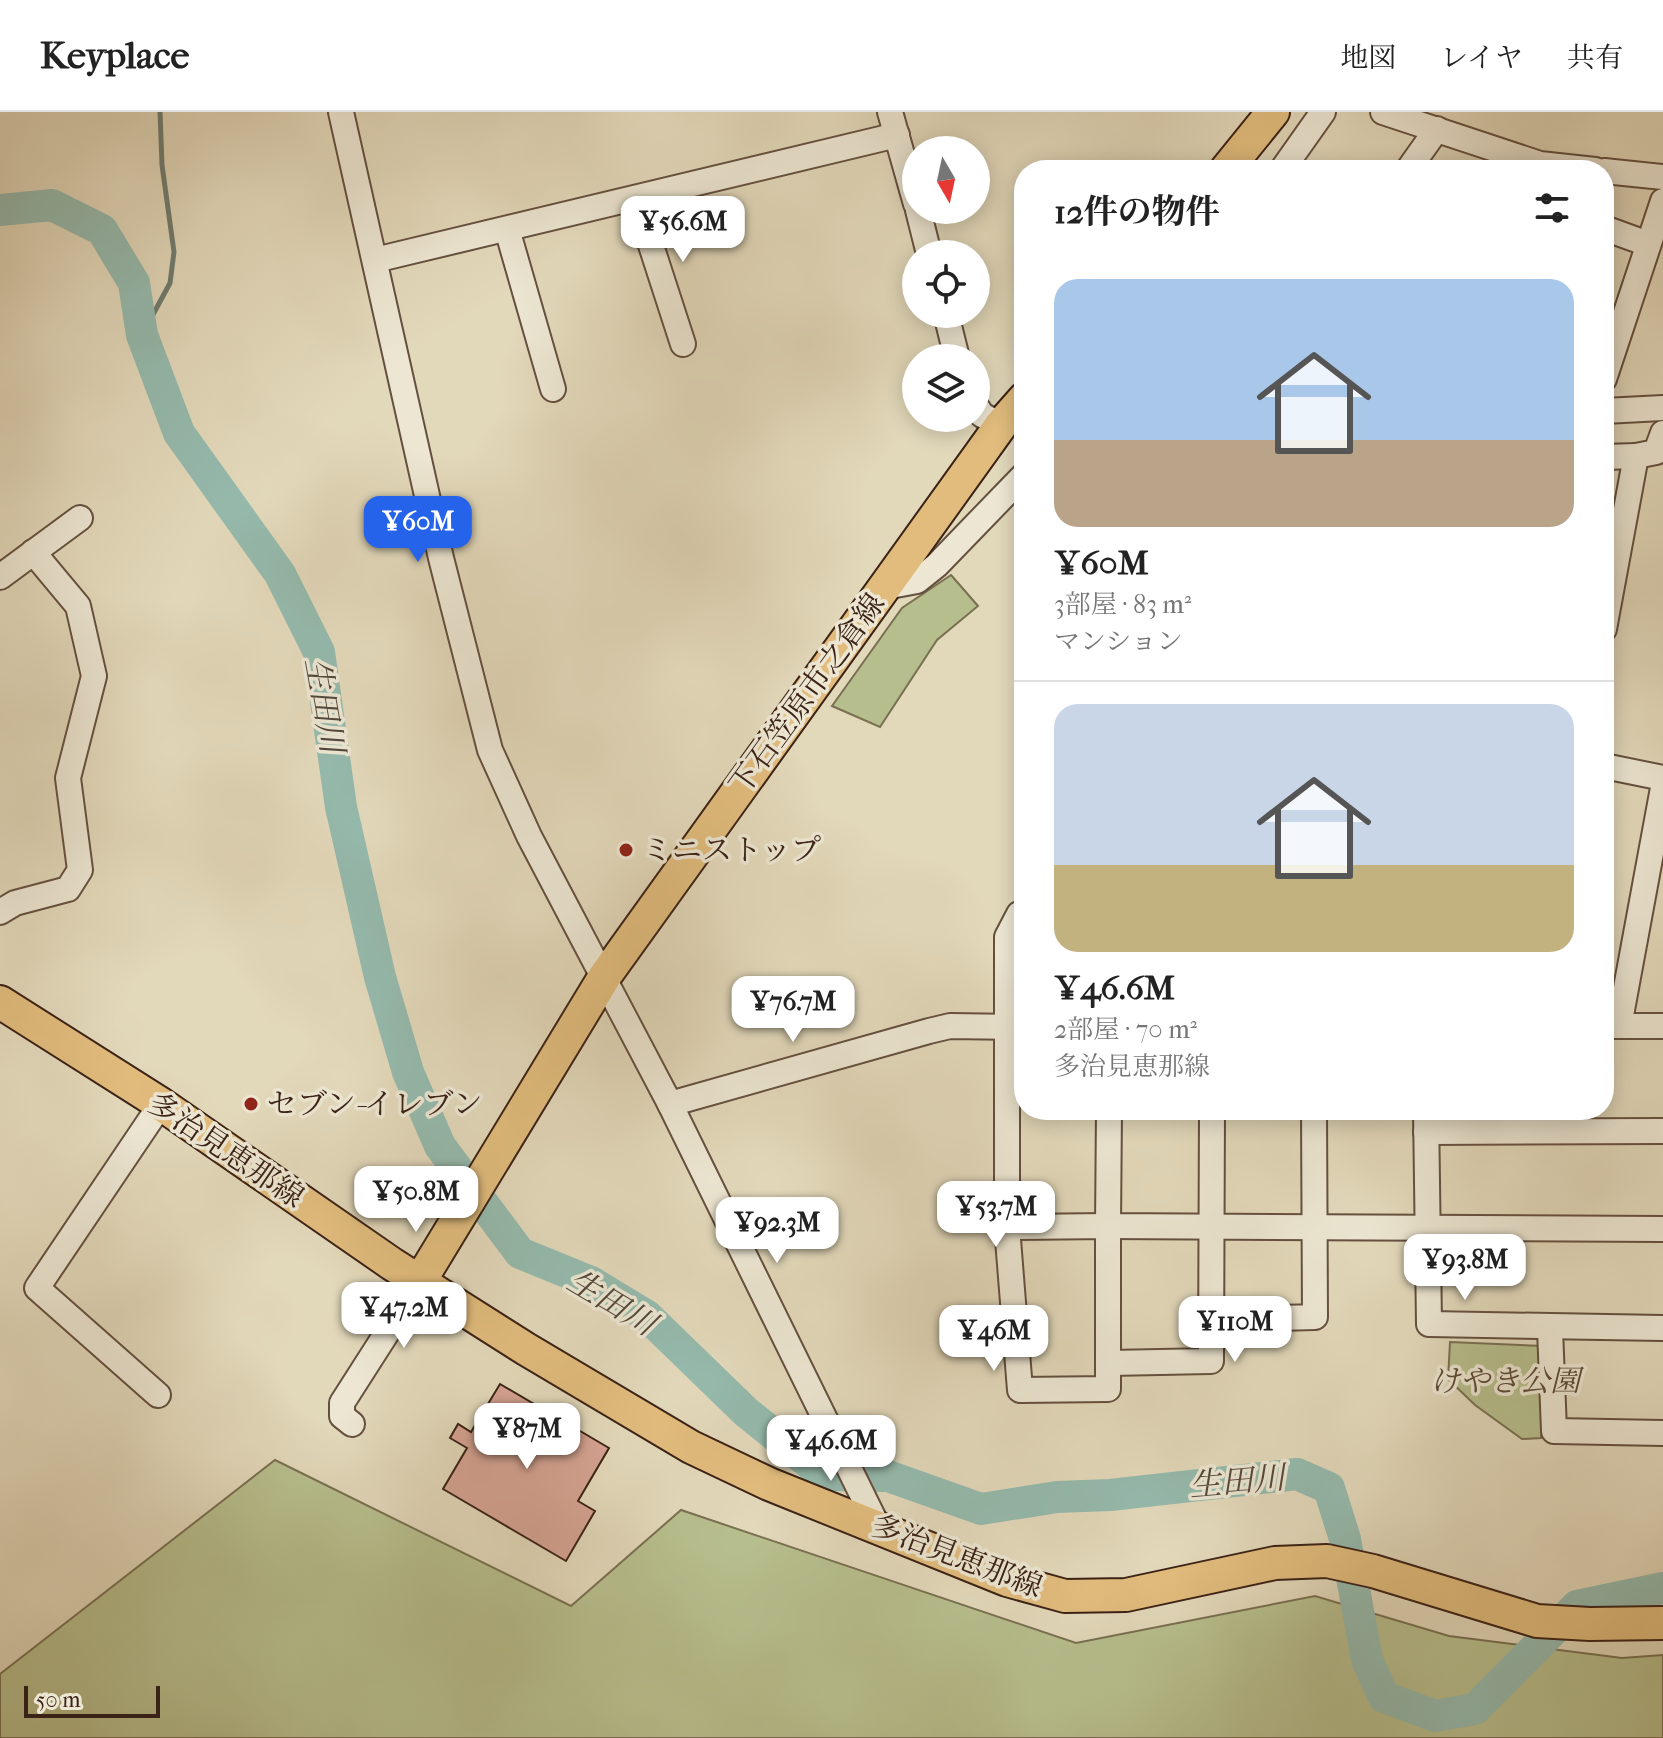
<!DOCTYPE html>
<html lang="ja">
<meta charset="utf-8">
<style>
:root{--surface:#fff;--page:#f2f2f2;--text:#222;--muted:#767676;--line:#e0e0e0;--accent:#2563eb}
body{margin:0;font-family:"IM FELL French Canon","Noto Serif JP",serif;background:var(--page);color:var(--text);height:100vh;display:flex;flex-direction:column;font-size:30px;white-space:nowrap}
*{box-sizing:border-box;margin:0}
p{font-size:26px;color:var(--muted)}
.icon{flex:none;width:44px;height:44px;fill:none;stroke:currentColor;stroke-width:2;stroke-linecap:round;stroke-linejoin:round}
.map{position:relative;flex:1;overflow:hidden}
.drawer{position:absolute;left:1014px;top:48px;width:600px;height:960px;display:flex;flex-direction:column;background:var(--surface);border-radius:32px;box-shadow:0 4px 20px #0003}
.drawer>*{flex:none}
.needle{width:52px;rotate:171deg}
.controls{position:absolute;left:902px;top:24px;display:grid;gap:16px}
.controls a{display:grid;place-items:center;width:88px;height:88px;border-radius:50%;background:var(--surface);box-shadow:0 4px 20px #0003;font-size:40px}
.scale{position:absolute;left:24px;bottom:20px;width:136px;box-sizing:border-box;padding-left:8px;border:4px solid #3b2216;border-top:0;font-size:22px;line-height:28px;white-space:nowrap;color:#3b2216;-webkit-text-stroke:6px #ece6d2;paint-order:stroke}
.price{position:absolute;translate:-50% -68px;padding:0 18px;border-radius:16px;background:#fff;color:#222;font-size:26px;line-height:52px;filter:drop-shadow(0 2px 4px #0008)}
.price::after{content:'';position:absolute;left:50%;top:48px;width:24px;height:18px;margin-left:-12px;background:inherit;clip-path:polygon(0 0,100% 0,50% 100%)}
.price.selected{background:var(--accent);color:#fff}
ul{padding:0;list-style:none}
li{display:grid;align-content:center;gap:16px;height:424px;padding:0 40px}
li+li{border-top:2px solid var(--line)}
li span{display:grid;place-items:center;height:248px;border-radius:24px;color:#555}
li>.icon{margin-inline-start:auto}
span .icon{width:144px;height:144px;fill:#fffc;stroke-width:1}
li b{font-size:34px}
h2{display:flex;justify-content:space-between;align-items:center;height:96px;padding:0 40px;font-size:34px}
header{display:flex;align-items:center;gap:48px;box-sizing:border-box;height:112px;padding:0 40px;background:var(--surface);border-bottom:2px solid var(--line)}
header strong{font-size:38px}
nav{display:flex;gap:44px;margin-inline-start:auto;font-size:28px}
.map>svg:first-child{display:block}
</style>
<header>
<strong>Keyplace</strong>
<nav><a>地図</a><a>レイヤ</a><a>共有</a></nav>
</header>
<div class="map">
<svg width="1663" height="1626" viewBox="0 0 1663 1626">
<rect width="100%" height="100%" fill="#e2d8ba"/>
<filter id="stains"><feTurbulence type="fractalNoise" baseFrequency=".0025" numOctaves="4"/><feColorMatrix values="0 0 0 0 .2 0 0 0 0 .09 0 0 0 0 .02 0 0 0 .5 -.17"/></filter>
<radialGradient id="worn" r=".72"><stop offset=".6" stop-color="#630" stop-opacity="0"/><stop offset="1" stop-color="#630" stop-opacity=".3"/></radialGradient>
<!-- green -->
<g fill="#b7be8d" stroke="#797052" stroke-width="2">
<polygon points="951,463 978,494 937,528 880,615 832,594 902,496"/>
<polygon points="1450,1230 1544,1234 1541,1326 1522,1327 1475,1293 1448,1267"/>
<polygon points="275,1348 571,1494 681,1398 1076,1531 1315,1484 1449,1524 1622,1546 1663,1543 1663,1626 0,1626 0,1562"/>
</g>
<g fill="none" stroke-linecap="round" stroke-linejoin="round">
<!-- stream -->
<polyline stroke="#717d71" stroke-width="5" points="142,223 170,171 174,140 162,53 160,0"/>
<!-- river -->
<polyline stroke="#95baad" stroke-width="32" points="0,98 52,93 102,118 134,171 142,223 179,321 280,462 319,540 341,695 380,865 408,960 440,1034 520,1141 591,1170 647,1204 746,1300 824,1363 888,1364 981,1397 1057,1385 1110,1383 1297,1362 1329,1376 1345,1427 1367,1548 1384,1585 1435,1604 1475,1597 1577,1494 1663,1476"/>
</g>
<!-- building -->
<polygon fill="#d5a393" stroke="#3b2216" stroke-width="2" points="500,1272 609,1336 578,1389 595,1399 566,1449 443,1377 467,1336 450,1326 458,1312 471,1320"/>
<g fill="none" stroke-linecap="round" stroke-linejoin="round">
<!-- minor casing -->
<g stroke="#65503f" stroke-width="28">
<g id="minor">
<polyline points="341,0 441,446 490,638 529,724 670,992 878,1415"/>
<polyline points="890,0 916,92"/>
<polyline points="1383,0 1540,52 1595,58"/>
<polyline points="1282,58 1323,0"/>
<polyline points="1408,58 1437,17"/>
<polyline points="1604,59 1663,65"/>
<polyline points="636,87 683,232"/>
<polyline points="918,98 929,142"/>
<polyline points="1604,116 1648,132"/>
<polyline points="507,117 553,277"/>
<polyline points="375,148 897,23"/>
<polyline points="946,202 957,246"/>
<polyline points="1604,267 1663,89"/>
<polyline points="976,294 982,303 1001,313"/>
<polyline points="1604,299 1663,296"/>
<polyline points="1604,345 1636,344"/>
<polyline points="0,465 80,406"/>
<polyline points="885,475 917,469 937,453 1024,363"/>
<polyline points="1604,517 1636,344 1656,340 1663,321"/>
<polyline points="1604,654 1663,666"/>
<polyline points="0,800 15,791 68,777 80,758 68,666 94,564 78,494 33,440"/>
<polyline points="1605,914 1663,914"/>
<polyline points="1619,914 1663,676"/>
<polyline points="670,992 929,919 950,914 1021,915"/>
<polyline points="1109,998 1108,1114 1663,1117"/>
<polyline points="1426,998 1429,1212 1663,1216"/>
<polyline points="1426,1020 1663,1019"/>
<polyline points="1007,1115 1020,1278 1108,1277 1108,1114 1007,1115 1007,825 1019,802"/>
<polyline points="1211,1208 1315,1205 1314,998"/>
<polyline points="1550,1217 1554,1319 1663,1321"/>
<polyline points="1109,1251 1211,1249 1212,998"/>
<polyline points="158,1283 37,1176 161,992"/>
<polyline points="352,1312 342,1304 342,1291 420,1169"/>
</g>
</g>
<!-- major casing -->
<g stroke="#3b2216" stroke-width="36">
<g id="major">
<polyline points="1226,58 1273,0"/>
<polyline points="0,890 161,992 392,1152 526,1237 691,1335 769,1372 1007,1468 1065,1484 1126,1483 1275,1451 1327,1449 1373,1459 1537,1509 1590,1512 1663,1511"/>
<polyline points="420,1169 605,864 1001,313 1024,287"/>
</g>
</g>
<!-- minor -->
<use href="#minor" stroke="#ece6d2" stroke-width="24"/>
<!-- major -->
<use href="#major" stroke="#e1bc7d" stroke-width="32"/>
</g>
<!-- markers -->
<g fill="#8f2418" stroke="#ece6d2" stroke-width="3">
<circle cx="626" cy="738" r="8"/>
<circle cx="251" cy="992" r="8"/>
</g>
<g text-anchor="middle" stroke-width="7" stroke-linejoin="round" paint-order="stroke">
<!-- street labels -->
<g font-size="30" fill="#3b2216" stroke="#ece6d2">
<text transform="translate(807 582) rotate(-54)" y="10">下石笠原市之倉線</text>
<text transform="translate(226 1038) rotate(34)" y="10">多治見恵那線</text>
<text transform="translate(957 1444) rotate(21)" y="10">多治見恵那線</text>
</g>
<!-- poi labels -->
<g font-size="30" fill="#3b2216" stroke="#ece6d2" text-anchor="start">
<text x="642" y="748">ミニストップ</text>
<text x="267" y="1002">セブン-イレブン</text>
</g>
<!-- park labels -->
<g font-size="30" font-style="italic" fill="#5a4934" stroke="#ece6d2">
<text x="1505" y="1279">けやき公園</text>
</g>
<!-- water labels -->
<g font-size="32" font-style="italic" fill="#52483c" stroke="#ece6d2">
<text transform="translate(325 593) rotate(80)" y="11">生田川</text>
<text transform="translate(612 1190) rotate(31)" y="11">生田川</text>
<text transform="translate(1237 1369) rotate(-5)" y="11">生田川</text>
</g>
</g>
<rect width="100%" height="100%" filter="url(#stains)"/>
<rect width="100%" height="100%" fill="url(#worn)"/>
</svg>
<div class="controls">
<a><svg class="needle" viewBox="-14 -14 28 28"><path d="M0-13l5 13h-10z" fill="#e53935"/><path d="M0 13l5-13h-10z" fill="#767676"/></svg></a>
<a><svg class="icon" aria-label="locate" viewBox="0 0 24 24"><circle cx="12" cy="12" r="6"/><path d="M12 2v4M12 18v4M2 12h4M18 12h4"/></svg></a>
<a><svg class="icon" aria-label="layers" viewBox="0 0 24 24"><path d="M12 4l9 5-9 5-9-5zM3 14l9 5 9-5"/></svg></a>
</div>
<div class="scale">50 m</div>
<b class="price" style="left:683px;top:152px">¥56.6M</b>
<b class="price selected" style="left:418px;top:452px">¥60M</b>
<b class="price" style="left:793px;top:932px">¥76.7M</b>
<b class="price" style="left:416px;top:1122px">¥50.8M</b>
<b class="price" style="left:996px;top:1137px">¥53.7M</b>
<b class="price" style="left:777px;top:1153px">¥92.3M</b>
<b class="price" style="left:1465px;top:1190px">¥93.8M</b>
<b class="price" style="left:404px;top:1238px">¥47.2M</b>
<b class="price" style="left:1235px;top:1252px">¥110M</b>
<b class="price" style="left:994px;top:1261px">¥46M</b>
<b class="price" style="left:527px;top:1359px">¥87M</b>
<b class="price" style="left:831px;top:1371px">¥46.6M</b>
<section class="drawer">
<h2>12件の物件<svg class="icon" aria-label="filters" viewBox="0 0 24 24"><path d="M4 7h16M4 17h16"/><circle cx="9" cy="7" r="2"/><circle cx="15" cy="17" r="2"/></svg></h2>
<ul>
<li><span style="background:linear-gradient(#a9c7e8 65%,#b9a48a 0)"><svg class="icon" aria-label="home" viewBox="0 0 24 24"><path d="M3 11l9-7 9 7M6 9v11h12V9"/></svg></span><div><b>¥60M</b><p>3部屋 · 83 m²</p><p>マンション</p></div></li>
<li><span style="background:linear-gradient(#c9d6e8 65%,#c2b280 0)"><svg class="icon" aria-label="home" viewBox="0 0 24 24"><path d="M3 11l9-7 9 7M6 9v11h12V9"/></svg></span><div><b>¥46.6M</b><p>2部屋 · 70 m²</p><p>多治見恵那線</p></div></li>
</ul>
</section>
</div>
